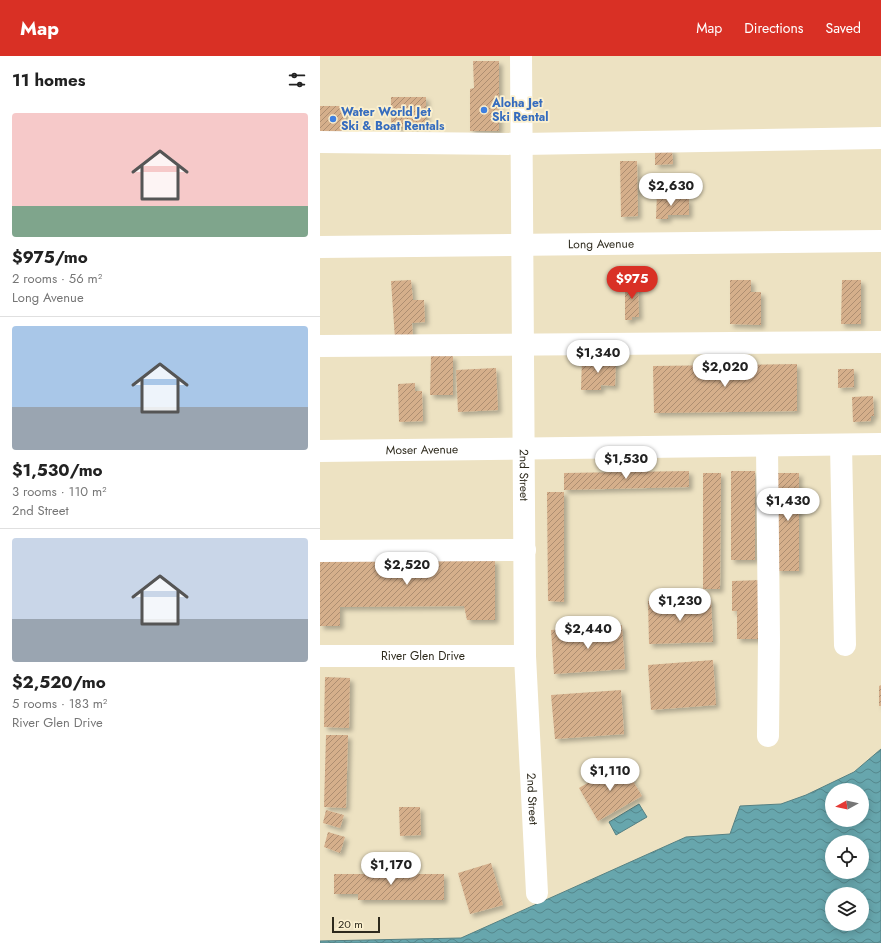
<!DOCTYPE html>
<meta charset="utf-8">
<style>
:root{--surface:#fff;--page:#f6f6f6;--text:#222;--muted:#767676;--line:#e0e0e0;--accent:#d93025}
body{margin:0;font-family:Jost,sans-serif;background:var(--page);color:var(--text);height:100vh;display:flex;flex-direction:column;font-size:15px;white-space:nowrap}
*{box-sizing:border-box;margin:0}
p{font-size:13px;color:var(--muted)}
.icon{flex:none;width:22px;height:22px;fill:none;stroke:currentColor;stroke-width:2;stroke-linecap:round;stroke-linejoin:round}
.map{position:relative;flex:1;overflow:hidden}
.drawer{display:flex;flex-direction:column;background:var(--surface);width:320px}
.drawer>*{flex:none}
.needle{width:26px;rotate:262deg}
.fabs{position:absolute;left:505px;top:727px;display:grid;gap:8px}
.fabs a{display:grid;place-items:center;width:44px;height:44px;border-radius:50%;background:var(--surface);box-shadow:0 2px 10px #0003;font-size:20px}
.scale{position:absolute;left:12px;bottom:10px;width:48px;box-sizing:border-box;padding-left:4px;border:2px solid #2d291c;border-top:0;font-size:11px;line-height:14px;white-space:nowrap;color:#2d291c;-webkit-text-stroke:3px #fbf0cf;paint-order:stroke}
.price{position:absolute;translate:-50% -34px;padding:0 9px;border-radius:14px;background:#fff;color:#222;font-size:13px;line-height:26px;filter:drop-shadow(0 1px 2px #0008)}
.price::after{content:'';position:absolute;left:50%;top:24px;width:12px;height:9px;margin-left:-6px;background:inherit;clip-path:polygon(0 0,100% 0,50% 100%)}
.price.active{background:var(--accent);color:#fff}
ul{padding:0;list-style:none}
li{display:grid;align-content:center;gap:8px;height:212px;padding:0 12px}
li+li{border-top:1px solid var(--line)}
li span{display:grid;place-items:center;height:124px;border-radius:4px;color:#555}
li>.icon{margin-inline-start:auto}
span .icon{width:72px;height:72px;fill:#fffc;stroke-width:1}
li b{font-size:17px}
h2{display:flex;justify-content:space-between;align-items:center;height:48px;padding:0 12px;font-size:17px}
header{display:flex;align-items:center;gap:24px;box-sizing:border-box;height:56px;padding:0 20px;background:var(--accent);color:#fff}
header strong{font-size:19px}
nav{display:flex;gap:22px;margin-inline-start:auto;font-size:14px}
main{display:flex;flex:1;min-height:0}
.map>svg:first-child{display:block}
</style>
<header>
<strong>Map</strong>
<nav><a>Map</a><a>Directions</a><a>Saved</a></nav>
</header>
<main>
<section class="drawer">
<h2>11 homes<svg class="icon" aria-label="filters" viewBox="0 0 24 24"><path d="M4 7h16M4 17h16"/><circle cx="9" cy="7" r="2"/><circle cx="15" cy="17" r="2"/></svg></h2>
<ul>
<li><span style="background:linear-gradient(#f6c9c9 75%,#7fa58c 0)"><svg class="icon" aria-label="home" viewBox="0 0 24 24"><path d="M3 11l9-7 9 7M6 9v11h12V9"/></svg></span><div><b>$975/mo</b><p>2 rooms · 56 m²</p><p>Long Avenue</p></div></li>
<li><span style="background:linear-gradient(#a9c7e8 65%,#9aa5b1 0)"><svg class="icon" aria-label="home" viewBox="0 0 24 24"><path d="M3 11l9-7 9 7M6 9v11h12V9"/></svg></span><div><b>$1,530/mo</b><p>3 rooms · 110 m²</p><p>2nd Street</p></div></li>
<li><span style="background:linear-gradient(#c9d6e8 65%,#9aa5b1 0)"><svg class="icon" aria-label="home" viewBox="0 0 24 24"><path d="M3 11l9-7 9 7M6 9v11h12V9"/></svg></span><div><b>$2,520/mo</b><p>5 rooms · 183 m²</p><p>River Glen Drive</p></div></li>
</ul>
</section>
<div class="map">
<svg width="561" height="887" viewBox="0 0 561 887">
<defs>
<pattern id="water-waves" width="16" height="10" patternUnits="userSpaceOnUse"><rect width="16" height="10" fill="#67a6ad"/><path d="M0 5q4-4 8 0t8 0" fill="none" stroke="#55878c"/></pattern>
<pattern id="building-hatch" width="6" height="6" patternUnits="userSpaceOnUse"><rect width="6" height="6" fill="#d5af8b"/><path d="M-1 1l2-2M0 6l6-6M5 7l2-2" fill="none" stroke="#ad8e71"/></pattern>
<filter id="shadow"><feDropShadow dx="3.5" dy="3.5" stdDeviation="2" flood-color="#0004"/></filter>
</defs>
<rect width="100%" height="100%" fill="#ede2c2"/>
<!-- water -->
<g fill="url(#water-waves)" stroke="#568082" fill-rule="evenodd">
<path d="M 561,693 L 561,887 L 0,887 L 0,885 L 141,882 L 366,781 L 410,778 L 420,750 L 461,748 L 486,739 L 534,716 ZM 512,734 L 542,734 L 542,764 L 512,764 ZM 512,786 L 542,786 L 542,816 L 512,816 ZM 512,838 L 542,838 L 542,868 L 512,868 Z"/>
<polygon points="319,748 327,761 296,779 289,766"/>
</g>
<!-- building -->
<g fill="url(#building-hatch)" filter="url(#shadow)">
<polygon points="153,5 179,5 179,75 150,75 150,33 154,32"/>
<rect x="71" y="41" width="35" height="30"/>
<polygon points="0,50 25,50 26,75 0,76"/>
<polygon points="352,93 353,108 335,109 335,94"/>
<polygon points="300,105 317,105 318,160 301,161"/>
<polygon points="337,137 346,137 346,143 369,143 369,159 348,159 348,163 336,163"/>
<polygon points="91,224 93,244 104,244 105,266 92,267 93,282 75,283 71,225"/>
<polygon points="305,224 318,224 319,261 312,261 312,264 305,264"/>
<polygon points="410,224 431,224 431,236 441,236 441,269 410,268"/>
<polygon points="522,224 541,224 541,268 521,268"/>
<polygon points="111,300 133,300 133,339 110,339"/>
<polygon points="262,303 296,304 295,330 281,329 281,334 261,334"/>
<polygon points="477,308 477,355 334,357 333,310"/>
<polygon points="176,312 178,354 138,356 136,314"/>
<polygon points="518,313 534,313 534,331 518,332"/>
<polygon points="95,327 95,335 102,335 103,365 79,366 78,328"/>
<polygon points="553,340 554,360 551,360 551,365 533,366 532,341"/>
<polygon points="369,415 369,431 244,434 244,417"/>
<rect x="411" y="415" width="24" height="89"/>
<polygon points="383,417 401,417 400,533 383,533"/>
<rect x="457" y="417" width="22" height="98"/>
<polygon points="227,436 244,436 244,546 228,545"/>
<polygon points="175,504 175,564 147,564 144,550 20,551 20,570 0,570 0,505"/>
<polygon points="442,524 443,583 417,583 417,555 412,555 412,525"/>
<polygon points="391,543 393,586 329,588 328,545"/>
<polygon points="302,569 305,613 234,618 231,574"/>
<polygon points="393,604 396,649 331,654 328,609"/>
<polygon points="5,621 30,622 29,672 4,671"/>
<polygon points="561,629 561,650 559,650 559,630"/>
<polygon points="301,634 304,678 235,683 231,639"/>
<polygon points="6,679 28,679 26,752 4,751"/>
<polygon points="302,707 322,740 278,765 259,732"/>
<polygon points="79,751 100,751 101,779 80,780"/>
<polygon points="6,754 24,759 20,772 3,767"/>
<polygon points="8,776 25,781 20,797 4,791"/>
<polygon points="171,807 183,849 150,858 138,817"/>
<polygon points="14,818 124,818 124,844 38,844 38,838 14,838"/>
</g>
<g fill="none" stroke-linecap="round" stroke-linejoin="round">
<!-- minor -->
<g stroke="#fff" stroke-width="22">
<path id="s1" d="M 201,0 L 205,600 L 217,837"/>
<polyline points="0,86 202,88 561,82"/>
<path id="s2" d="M 0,191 L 561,185"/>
<polyline points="0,290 561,286"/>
<polyline points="521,389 525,589"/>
<polyline points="447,390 449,584 448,680"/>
<path id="s3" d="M 0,395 L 561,388"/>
<polyline points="0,495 205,494"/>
<path id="s4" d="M 0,600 L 205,600"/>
</g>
</g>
<!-- markers -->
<g fill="#3f7fe0" stroke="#fbf0cf" stroke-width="1.5">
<circle cx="164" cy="54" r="4"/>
<circle cx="13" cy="63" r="4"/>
</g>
<g text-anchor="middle" stroke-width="3.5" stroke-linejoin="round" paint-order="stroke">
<!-- shop labels -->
<g font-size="12" font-weight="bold" fill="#366cbe" stroke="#fbf0cf" text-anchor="start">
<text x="172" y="51">Aloha Jet<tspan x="172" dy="14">Ski Rental</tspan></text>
<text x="21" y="60">Water World Jet<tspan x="21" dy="14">Ski &amp; Boat Rentals</tspan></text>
</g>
<!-- street labels -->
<g font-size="12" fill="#2d291c" stroke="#fbf0cf">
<text dy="4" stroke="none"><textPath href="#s2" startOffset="281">Long Avenue</textPath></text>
<text dy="4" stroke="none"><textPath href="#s3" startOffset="102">Moser Avenue</textPath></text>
<text dy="4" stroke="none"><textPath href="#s1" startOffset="419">2nd Street</textPath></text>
<text dy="4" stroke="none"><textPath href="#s4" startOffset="103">River Glen Drive</textPath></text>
<text dy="4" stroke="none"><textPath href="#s1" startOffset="743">2nd Street</textPath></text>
</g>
</g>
</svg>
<div class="fabs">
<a><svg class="needle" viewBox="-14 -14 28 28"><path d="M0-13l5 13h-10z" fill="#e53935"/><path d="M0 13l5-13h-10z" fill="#767676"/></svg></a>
<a><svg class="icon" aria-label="locate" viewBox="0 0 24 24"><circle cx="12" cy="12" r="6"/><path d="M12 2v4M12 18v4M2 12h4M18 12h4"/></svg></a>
<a><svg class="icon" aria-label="layers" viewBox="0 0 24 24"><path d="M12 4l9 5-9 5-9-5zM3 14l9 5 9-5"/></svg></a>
</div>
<div class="scale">20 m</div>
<b class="price" style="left:351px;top:151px">$2,630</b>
<b class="price active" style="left:312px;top:244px">$975</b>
<b class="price" style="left:278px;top:318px">$1,340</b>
<b class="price" style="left:405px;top:332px">$2,020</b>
<b class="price" style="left:306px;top:424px">$1,530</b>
<b class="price" style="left:468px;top:466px">$1,430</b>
<b class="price" style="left:87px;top:530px">$2,520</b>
<b class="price" style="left:360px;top:566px">$1,230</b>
<b class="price" style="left:268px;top:594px">$2,440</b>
<b class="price" style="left:290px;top:736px">$1,110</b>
<b class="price" style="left:71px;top:830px">$1,170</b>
</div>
</main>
